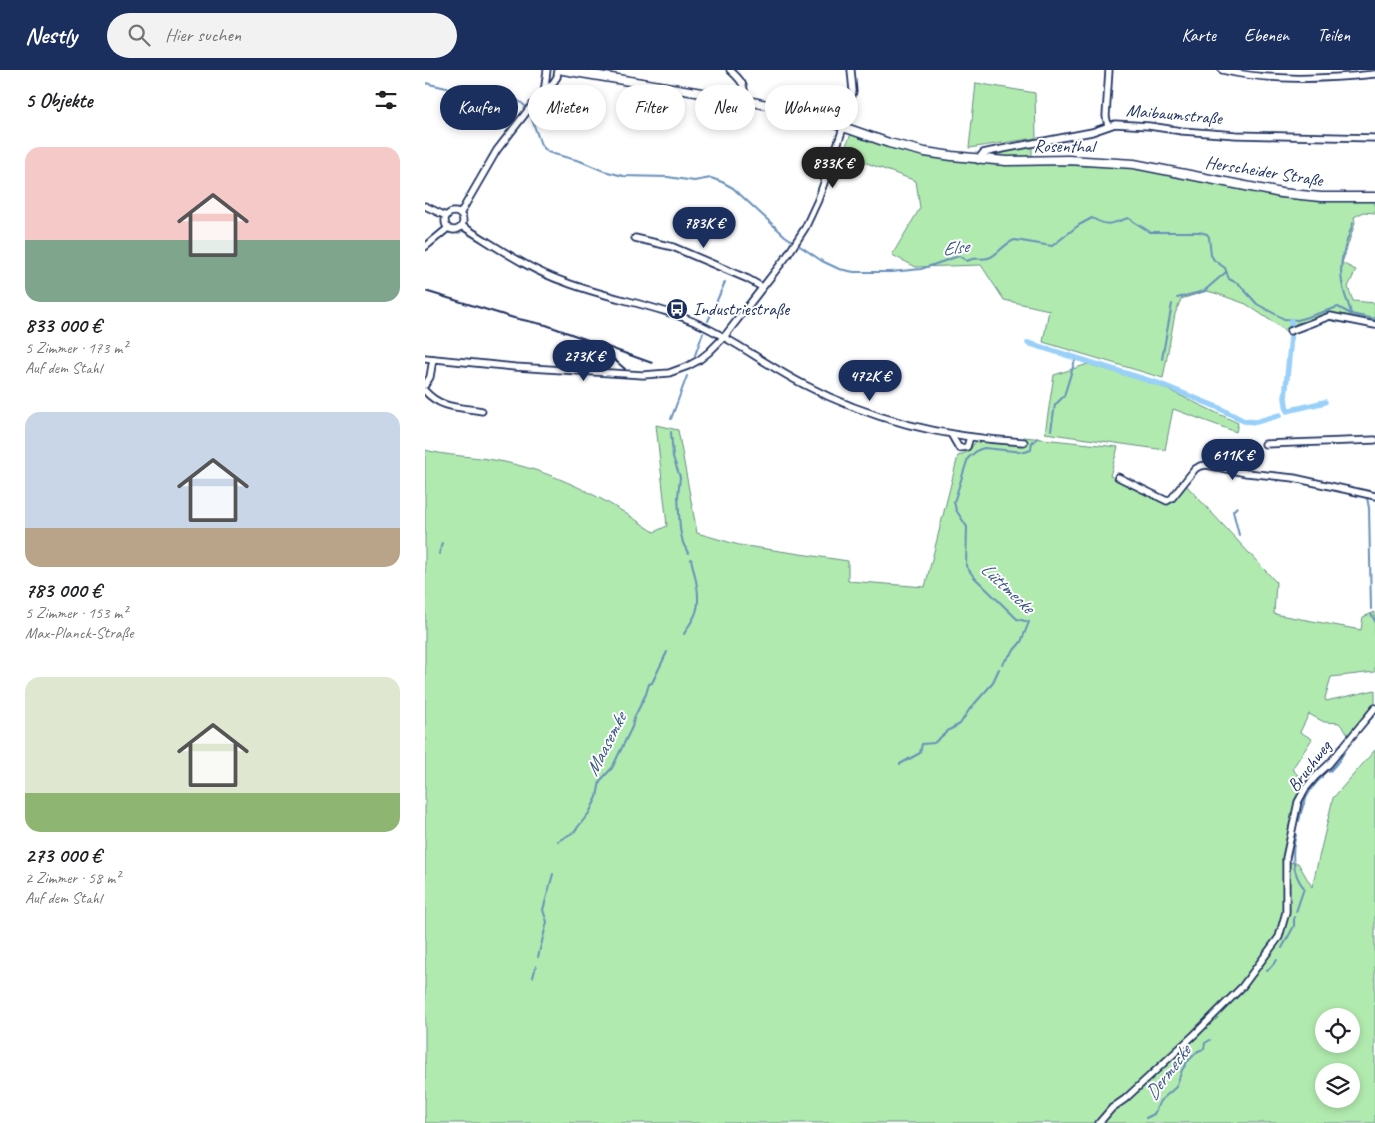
<!DOCTYPE html>
<html lang="de">
<meta charset="utf-8">
<style>
:root{--surface:#fff;--page:#f2f2f2;--text:#202124;--muted:#757577;--accent:#1b2f5e}
body{margin:0;font-family:Caveat,sans-serif;background:var(--page);color:var(--text);height:100vh;display:flex;flex-direction:column;font-size:19px;white-space:nowrap}
*{box-sizing:border-box;margin:0}
p{font-size:16px;color:var(--muted)}
.icon{flex:none;width:28px;height:28px;fill:none;stroke:currentColor;stroke-width:2;stroke-linecap:round;stroke-linejoin:round}
.map{position:relative;flex:1;overflow:hidden}
.sheet{display:flex;flex-direction:column;background:var(--surface);width:425px}
.sheet>*{flex:none}
.top-card{position:absolute;left:15px;top:15px;width:475px;height:45px;display:flex;gap:10px}
.tools{position:absolute;left:890px;top:938px;display:grid;gap:10px}
.tools a{display:grid;place-items:center;width:45px;height:45px;border-radius:50%;background:var(--surface);box-shadow:0 2px 8px #0003;font-size:25px}
.price{position:absolute;translate:-50% -42px;padding:0 11px;border-radius:18px;background:var(--accent);color:#fff;font-size:16px;line-height:32px;filter:drop-shadow(0 1px 2px #0008)}
.price::after{content:'';position:absolute;left:50%;top:30px;width:15px;height:11px;margin-left:-8px;background:inherit;clip-path:polygon(0 0,100% 0,50% 100%)}
.price.active{background:#222;color:#fff}
ul{padding:0;list-style:none}
li{display:grid;align-content:center;gap:10px;height:265px;padding:0 25px}
li span{display:grid;place-items:center;height:155px;border-radius:15px;color:#555}
li>.icon{margin-inline-start:auto}
span .icon{width:90px;height:90px;fill:#fffc;stroke-width:1}
li b{font-size:21px}
h2{display:flex;justify-content:space-between;align-items:center;height:60px;padding:0 25px;font-size:21px}
.chip{padding:0 18px;border-radius:22px;background:var(--surface);box-shadow:0 2px 8px #0003;font-size:18px;line-height:45px}
.chip.active{background:var(--accent);color:#fff}
header{display:flex;align-items:center;gap:30px;box-sizing:border-box;height:70px;padding:0 25px;background:var(--accent);color:#fff}
header strong{font-size:24px}
nav{display:flex;gap:28px;margin-inline-start:auto;font-size:18px}
.search{width:350px;height:45px;background:var(--page);display:flex;align-items:center;gap:12px;box-sizing:border-box;padding:0 18px;border-radius:28px;color:var(--muted);font-size:19px}
main{display:flex;flex:1;min-height:0}
.map>svg:first-child{display:block}
</style>
<header>
<strong>Nestly</strong>
<div class="search"><svg class="icon" aria-label="search" viewBox="0 0 24 24"><circle cx="10" cy="10" r="6"/><path d="M15 15l6 6"/></svg>Hier suchen</div>
<nav><a>Karte</a><a>Ebenen</a><a>Teilen</a></nav>
</header>
<main>
<section class="sheet">
<h2>5 Objekte<svg class="icon" aria-label="filters" viewBox="0 0 24 24"><path d="M4 7h16M4 17h16"/><circle cx="9" cy="7" r="2"/><circle cx="15" cy="17" r="2"/></svg></h2>
<ul>
<li><span style="background:linear-gradient(#f6c9c9 60%,#7fa58c 0)"><svg class="icon" aria-label="home" viewBox="0 0 24 24"><path d="M3 11l9-7 9 7M6 9v11h12V9"/></svg></span><div><b>833 000 €</b><p>5 Zimmer · 173 m²</p><p>Auf dem Stahl</p></div></li>
<li><span style="background:linear-gradient(#c9d6e8 75%,#b9a48a 0)"><svg class="icon" aria-label="home" viewBox="0 0 24 24"><path d="M3 11l9-7 9 7M6 9v11h12V9"/></svg></span><div><b>783 000 €</b><p>5 Zimmer · 153 m²</p><p>Max-Planck-Straße</p></div></li>
<li><span style="background:linear-gradient(#dfe7d0 75%,#8fb573 0)"><svg class="icon" aria-label="home" viewBox="0 0 24 24"><path d="M3 11l9-7 9 7M6 9v11h12V9"/></svg></span><div><b>273 000 €</b><p>2 Zimmer · 58 m²</p><p>Auf dem Stahl</p></div></li>
</ul>
</section>
<div class="map">
<svg width="950" height="1053" viewBox="0 0 950 1053">
<rect width="100%" height="100%" fill="#fff"/>
<filter id="ink" filterUnits="userSpaceOnUse"><feTurbulence type="fractalNoise" baseFrequency=".02" numOctaves="2"/><feDisplacementMap in="SourceGraphic" scale="10" xChannelSelector="R" yChannelSelector="G"/><feConvolveMatrix kernelMatrix="1 2 1 2 8 2 1 2 1" color-interpolation-filters="sRGB"/></filter>
<g filter="url(#ink)">
<!-- green -->
<g fill="#b1eaae" stroke="#668c86" fill-rule="evenodd">
<polygon points="551,13 610,23 611,68 544,78"/>
<polygon points="426,64 468,79 503,87 556,93 707,97 882,130 950,131 950,143 939,142 929,147 930,153 917,193 931,200 923,217 928,231 950,233 950,258 901,250 871,253 871,255 861,261 821,234 793,224 782,221 756,229 750,244 738,308 618,272 624,240 579,230 556,195 491,197 467,185 495,138 491,111 417,84"/>
<polygon points="607,74 607,86 566,87 569,84"/>
<polygon points="663,294 733,315 813,353 811,362 748,339 740,380 620,363 629,305"/>
<path d="M 231,355 L 253,360 L 272,463 L 314,475 L 423,491 L 423,511 L 500,517 L 533,386 L 544,381 L 551,371 L 596,375 L 599,367 L 693,377 L 685,406 L 745,432 L 760,414 L 851,512 L 849,544 L 936,560 L 938,547 L 950,542 L 950,602 L 906,607 L 900,628 L 901,631 L 950,620 L 950,634 L 924,665 L 914,653 L 899,652 L 884,644 L 875,662 L 887,669 L 867,699 L 874,706 L 872,709 L 877,721 L 864,756 L 857,792 L 873,793 L 887,817 L 908,728 L 950,680 L 950,1053 L 0,1053 L 0,380 C 22,386 46,386 69,390 C 128,400 180,428 229,462 L 242,456 ZM 899,946 L 926,946 L 926,974 L 899,974 ZM 899,1001 L 926,1001 L 926,1029 L 899,1029 Z"/>
</g>
<g fill="none" stroke-linecap="round" stroke-linejoin="round">
<!-- stream -->
<g stroke="#6790ba" stroke-width="2">
<path d="M 0,13 C 13,16 25,19 38,21 C 60,23 85,20 101,37"/>
<path d="M 105,44 L 116,75 L 123,82 L 129,84 L 155,91 L 179,101 L 198,106 L 243,107 L 269,111 L 286,108 L 297,112 L 308,118 L 360,166 L 397,191 L 414,199 L 429,202 L 466,202 L 496,199 L 534,186 L 542,191 C 552,186 558,191 566,187 C 575,182 581,172 590,170 L 627,176 L 654,155 L 667,148 C 683,157 686,154 703,148 L 725,162 L 774,162 L 782,164 L 784,167 L 786,185 L 789,190 L 800,198 L 804,209 L 814,214 L 832,234 L 859,249 L 873,250 L 913,237 L 926,244 L 950,249"/>
<polyline points="752,228 779,221 801,202"/>
<path d="M 926,244 C 925,236 922,232 920,225 C 911,196 919,180 928,153"/>
<polyline points="283,251 300,212"/>
<polyline points="270,285 278,263"/>
<polyline points="737,289 747,234"/>
<polyline points="246,349 262,306"/>
<polyline points="626,360 630,335 639,326 651,287"/>
<polyline points="246,362 248,387 255,407 253,427 255,459 258,473 263,483"/>
<polyline points="851,409 852,411"/>
<polyline points="928,424 942,428 944,438 946,539"/>
<polyline points="812,437 808,441 814,465"/>
<polyline points="14,484 17,473"/>
<polyline points="946,544 950,551"/>
<path d="M 259,564 C 262,558 266,553 269,547 C 278,530 270,507 266,489"/>
<polyline points="577,594 596,572 604,552 592,549 549,507 541,496 542,457 531,440 529,432 543,388 553,380 559,378 600,382 606,380 607,371 609,372 612,368"/>
<polyline points="475,694 495,683 497,674 509,673 524,660 535,654 544,640 567,614 574,599"/>
<polyline points="904,702 914,691 925,672 950,644"/>
<path d="M 874,751 C 878,732 883,720 897,707"/>
<polyline points="133,771 149,762 164,743 172,727 175,711 187,698 207,657 209,648 221,624 224,614 227,613 242,582"/>
<path d="M 871,842 L 879,818 C 867,804 866,782 871,765"/>
<polyline points="857,878 869,856 869,847"/>
<polyline points="113,887 122,852 118,840 128,804"/>
<polyline points="842,901 852,890"/>
<polyline points="108,907 111,896"/>
<polyline points="721,1048 729,1044 735,1031 751,1017 757,1000 762,992 773,981 779,979 780,973 785,970"/>
</g>
<!-- canal -->
<g stroke="#99d0f8" stroke-width="5.5">
<polyline points="866,251 866,256"/>
<polyline points="866,266 860,328 862,341 900,332"/>
<polyline points="603,273 735,314 792,337 819,351 831,352 855,345"/>
</g>
<!-- street casing -->
<g stroke="#1b2f5e" stroke-width="9">
<g id="street">
<path d="M 305,0 C 316,10 321,15 319,30"/>
<path d="M 797,0 C 845,12 901,9 950,4"/>
<polyline points="119,23 122,0"/>
<polyline points="683,56 681,46 684,0"/>
<polyline points="553,90 558,83 567,81 667,62 690,54 724,56 757,61 811,65 950,68"/>
<polyline points="0,136 21,146"/>
<circle cx="29" cy="151" r="9"/>
<polyline points="35,144 72,80 111,30 128,13 132,7 133,0"/>
<path d="M 37,156 C 71,176 102,199 140,212 C 184,229 233,235 276,255 C 312,272 343,296 378,314 C 446,350 523,368 599,372"/>
<polyline points="210,168 248,177 323,209 337,217"/>
<polyline points="0,177 23,158"/>
<polyline points="865,261 905,246 950,255"/>
<polyline points="0,288 90,297 218,305 244,303 263,296 274,290 284,282 299,267 362,186 380,158 393,130 422,47 428,21 426,0"/>
<polyline points="0,315 5,307 8,289"/>
<path d="M 0,321 C 16,339 35,337 57,341"/>
<polyline points="526,364 534,378 542,377 545,367"/>
<polyline points="840,374 950,370"/>
<polyline points="693,407 742,431 747,428 770,399 775,396 782,395 821,403 869,408 950,426"/>
<polyline points="674,1053 687,1038 700,1029 770,964 817,917 854,867 861,842 861,788 873,732 880,719 890,707 904,694 950,638"/>
</g>
</g>
<!-- secondary casing -->
<g stroke="#1b2f5e" stroke-width="11">
<polyline id="secondary" points="138,0 319,30 378,43 464,73 500,82 527,86 581,91 643,90 709,94 856,123 896,127 950,127"/>
</g>
<!-- street -->
<use href="#street" stroke="#fff" stroke-width="5.5"/>
<!-- secondary -->
<use href="#secondary" stroke="#fff" stroke-width="8"/>
<!-- rail -->
<g stroke="#1b2f5e" stroke-width="2">
<polyline points="0,221 89,248 121,255 227,293"/>
<polyline points="169,278 192,292 175,277"/>
<polyline points="192,292 200,299"/>
</g>
</g>
</g>
<!-- icons -->
<defs>
<g id="bus-disc" transform="scale(1.125)"><circle r="9.5" fill="#1b2f5e" stroke="#fff"/><path d="M-5-6H5V4H4V6H2V4H-2V6H-4V4H-5ZM-3.5-4V0h7V-4ZM-3.5 1.2v1.5H-2V1.2ZM2 1.2v1.5H3.5V1.2Z" fill="#fff"/></g>
</defs>
<g fill-rule="evenodd">
<use href="#bus-disc" x="252" y="239"/>
</g>
<g text-anchor="middle" stroke-width="4" stroke-linejoin="round" paint-order="stroke">
<!-- street labels -->
<g font-size="18" fill="#1b2f5e" stroke="#fff">
<text transform="translate(749 44) rotate(5)" y="6">Maibaumstraße</text>
<text transform="translate(639 76) rotate(1)" y="6">Rosenthal</text>
<text transform="translate(839 101) rotate(9)" y="6">Herscheider Straße</text>
<text transform="translate(884 696) rotate(-52)" y="6">Bruchweg</text>
</g>
<!-- poi labels -->
<g font-size="18" fill="#1b2f5e" stroke="#fff" text-anchor="start">
<text x="268" y="245">Industriestraße</text>
</g>
<!-- water labels -->
<g font-size="19" font-style="italic" fill="#3a5784" stroke="#fff">
<text transform="translate(530 177) rotate(-8)" y="7">Else</text>
<text transform="translate(583 517) rotate(43)" y="7">Lüttmecke</text>
<text transform="translate(180 674) rotate(-63)" y="7">Maasemke</text>
<text transform="translate(742 1002) rotate(-53)" y="7">Dermecke</text>
</g>
</g>
</svg>
<div class="tools">
<a><svg class="icon" aria-label="locate" viewBox="0 0 24 24"><circle cx="12" cy="12" r="6"/><path d="M12 2v4M12 18v4M2 12h4M18 12h4"/></svg></a>
<a><svg class="icon" aria-label="layers" viewBox="0 0 24 24"><path d="M12 4l9 5-9 5-9-5zM3 14l9 5 9-5"/></svg></a>
</div>
<b class="price active" style="left:408px;top:119px">833K €</b>
<b class="price" style="left:279px;top:179px">783K €</b>
<b class="price" style="left:159px;top:312px">273K €</b>
<b class="price" style="left:445px;top:332px">472K €</b>
<b class="price" style="left:808px;top:411px">611K €</b>
<div class="top-card">
<a class="chip active">Kaufen</a>
<a class="chip">Mieten</a>
<a class="chip">Filter</a>
<a class="chip">Neu</a>
<a class="chip">Wohnung</a>
</div>
</div>
</main>
